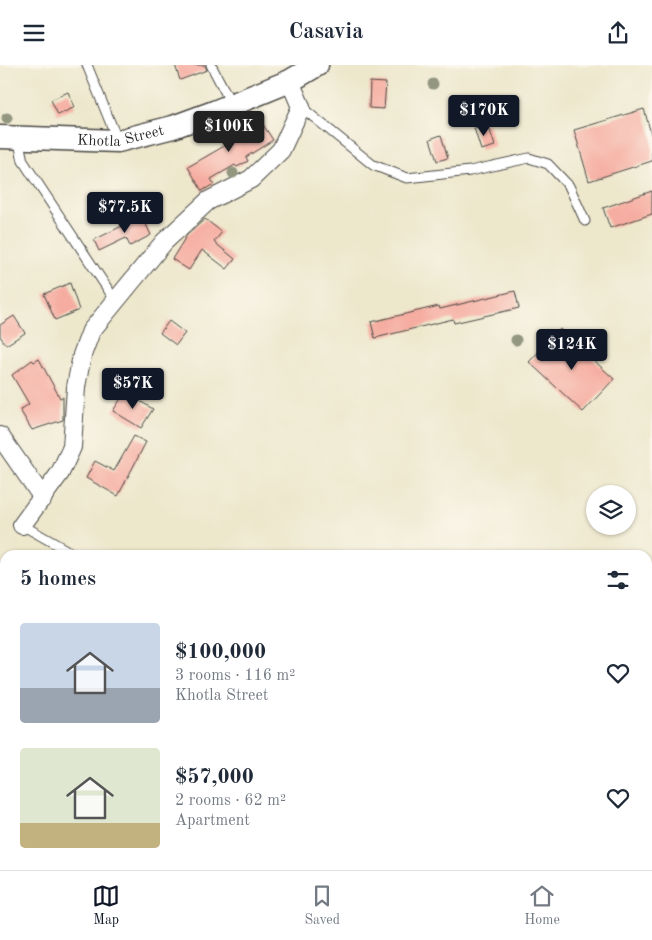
<!DOCTYPE html>
<meta charset="utf-8">
<style>
:root{--surface:#fff;--page:#f2f2f3;--text:#1f2937;--muted:#747a83;--line:#e0e1e3;--accent:#111827}
body{margin:0;font-family:"Old Standard TT",serif;background:var(--page);color:var(--text);height:100vh;display:flex;flex-direction:column;font-size:19px;white-space:nowrap}
*{box-sizing:border-box;margin:0}
p{font-size:16px;color:var(--muted)}
.icon{flex:none;width:28px;height:28px;fill:none;stroke:currentColor;stroke-width:2;stroke-linecap:round;stroke-linejoin:round}
.map{position:relative;flex:1;overflow:hidden}
.sheet{position:absolute;left:0px;top:485px;width:652px;height:320px;display:flex;flex-direction:column;background:var(--surface);border-radius:15px 15px 0 0;box-shadow:0 1px 4px #0004}
.sheet>*{flex:none}
.fabs{position:absolute;left:586px;top:420px;display:grid;gap:10px}
.fabs a{display:grid;place-items:center;width:50px;height:50px;border-radius:50%;background:var(--surface);box-shadow:0 1px 4px #0004;font-size:25px}
.price{position:absolute;translate:-50% -42px;padding:0 11px;border-radius:5px;background:var(--accent);color:#fff;font-size:16px;line-height:32px;filter:drop-shadow(0 1px 2px #0008)}
.price::after{content:'';position:absolute;left:50%;top:30px;width:15px;height:11px;margin-left:-8px;background:inherit;clip-path:polygon(0 0,100% 0,50% 100%)}
.price.selected{background:#222;color:#fff}
ul{padding:0;list-style:none}
li{display:flex;align-items:center;gap:15px;height:125px;padding:0 20px}
li span{display:grid;place-items:center;flex:none;width:140px;height:100px;border-radius:5px;color:#555}
li>.icon{margin-inline-start:auto}
span .icon{width:60px;height:60px;fill:#fffc;stroke-width:1}
li b{font-size:21px}
h2{display:flex;justify-content:space-between;align-items:center;height:60px;padding:0 20px;font-size:21px}
header{display:flex;justify-content:space-between;align-items:center;height:65px;padding:0 20px;background:var(--surface);font-size:22px;font-weight:700}
.dock{display:flex;justify-content:space-around;align-items:center;height:70px;border-top:1px solid var(--line);background:var(--surface);font-size:14px;color:var(--muted)}
.dock a{display:grid;justify-items:center;gap:2px}
.dock .selected{color:var(--accent)}
.map>svg:first-child{display:block}
</style>
<header><svg class="icon" aria-label="menu" viewBox="0 0 24 24"><path d="M4 6h16M4 12h16M4 18h16"/></svg>Casavia<svg class="icon" aria-label="share" viewBox="0 0 24 24"><path d="M12 15V3M7 8l5-5 5 5M5 13v7h14v-7"/></svg></header>
<div class="map">
<svg width="652" height="805" viewBox="0 0 652 805">
<rect width="100%" height="100%" fill="#fbf7ec"/>
<filter id="ink" filterUnits="userSpaceOnUse"><feTurbulence type="fractalNoise" baseFrequency=".02" numOctaves="2"/><feDisplacementMap in="SourceGraphic" scale="10" xChannelSelector="R" yChannelSelector="G"/><feConvolveMatrix kernelMatrix="1 2 1 2 8 2 1 2 1" color-interpolation-filters="sRGB"/></filter>
<filter id="wash" filterUnits="userSpaceOnUse"><feTurbulence type="fractalNoise" baseFrequency=".0096" numOctaves="4" result="noise"/><feDisplacementMap in="SourceGraphic" scale="20" xChannelSelector="R" yChannelSelector="G"/><feGaussianBlur stdDeviation="1.12" result="paint"/><feColorMatrix in="noise" values="0 0 0 0 0 0 0 0 0 0 0 0 0 0 0 0 0 1.4 0 .05"/><feComposite in="paint" operator="in"/></filter>
<g filter="url(#wash)">
<rect width="100%" height="100%" fill="#ede7cc"/>
<!-- green -->
<g fill="#a7d887" stroke="#698259">
<polygon points="0,627 5,635 5,686 0,679"/>
<polygon points="54,800 113,800 116,805 60,805"/>
</g>
<g fill="none" stroke-linecap="round" stroke-linejoin="round">
<!-- stream -->
<g stroke="#6ba6dc" stroke-width="5">
<polyline points="0,648 5,654"/>
<polyline points="0,754 5,757"/>
<polyline points="74,800 78,805"/>
<polyline points="102,800 105,805"/>
</g>
</g>
<g id="blocks">
<!-- building -->
<g fill="#f6ada1">
<polygon points="175,0 205,0 207,5 180,15"/>
<polygon points="370,17 386,18 384,44 369,43"/>
<polygon points="68,27 75,42 58,50 51,35"/>
<polygon points="644,44 652,72 652,96 589,116 574,65"/>
<polygon points="228,55 237,73 262,58 273,75 246,92 248,96 237,102 235,100 211,114 214,119 202,126 188,102 226,80 216,61"/>
<polygon points="488,59 495,81 481,85 474,63"/>
<polygon points="441,70 448,93 437,96 430,74"/>
<polygon points="652,126 652,149 610,163 603,143"/>
<polygon points="142,151 151,170 130,181 126,173 99,186 94,175"/>
<polygon points="205,154 222,167 214,177 235,194 227,204 202,185 189,205 172,194 187,170"/>
<polygon points="70,218 79,245 55,255 44,229"/>
<polygon points="515,226 519,243 454,258 453,254 375,273 371,257 439,241 440,244"/>
<polygon points="14,251 25,268 6,280 0,271 0,260"/>
<polygon points="169,256 185,268 176,280 160,268"/>
<polygon points="560,264 614,314 583,347 529,297"/>
<polygon points="39,294 60,333 63,332 63,355 32,365 20,345 29,339 12,310 32,295 34,297"/>
<polygon points="125,327 153,344 141,363 113,346"/>
<polygon points="134,371 146,377 118,431 86,413 95,396 114,406"/>
</g>
</g>
</g>
<g filter="url(#ink)">
<use href="#blocks" fill-opacity="0" stroke="#484743" stroke-width="1"/>
<g fill="none" stroke-linecap="round" stroke-linejoin="round">
<!-- service casing -->
<g stroke="#484743" stroke-width="11">
<g id="service">
<polyline points="87,0 117,74"/>
<polyline points="211,0 232,40"/>
<polyline points="301,42 373,100 407,113 470,106 529,93 548,99 569,121 585,156"/>
<polyline points="18,73 23,96 115,235"/>
<polyline points="22,460 75,490"/>
<polyline points="300,800 308,805"/>
<polyline points="394,803 397,805"/>
<polyline points="514,805 516,800"/>
</g>
</g>
<!-- minor casing -->
<g stroke="#484743" stroke-width="20">
<g id="minor">
<polyline points="0,371 43,433"/>
<polyline points="22,460 60,408 72,382 76,322 82,290 91,266 164,177 208,136 251,114 281,85 301,42 290,16"/>
</g>
</g>
<!-- tertiary casing -->
<g stroke="#484743" stroke-width="25">
<g id="tertiary">
<path id="s1" d="M 0,72 L 118,76 L 173,62 L 214,47 L 290,16 L 317,0"/>
</g>
</g>
<!-- service -->
<use href="#service" stroke="#fff" stroke-width="9"/>
<!-- minor -->
<use href="#minor" stroke="#fff" stroke-width="18"/>
<!-- tertiary -->
<use href="#tertiary" stroke="#fff" stroke-width="22"/>
</g>
<!-- trees -->
<g fill="#939780">
<circle cx="433" cy="19" r="5.5"/>
<circle cx="7" cy="53" r="5.5"/>
<circle cx="233" cy="108" r="5.5"/>
<circle cx="516" cy="275" r="5.5"/>
</g>
</g>
<g text-anchor="middle" stroke-width="5" stroke-linejoin="round" paint-order="stroke">
<!-- street labels -->
<g font-size="15" fill="#2b2b2b" stroke="#fbf7ec">
<text dy="5" stroke="none"><textPath href="#s1" startOffset="121">Khotla Street</textPath></text>
</g>
</g>
</svg>
<div class="fabs">
<a><svg class="icon" aria-label="layers" viewBox="0 0 24 24"><path d="M12 4l9 5-9 5-9-5zM3 14l9 5 9-5"/></svg></a>
</div>
<b class="price" style="left:484px;top:72px">$170K</b>
<b class="price selected" style="left:229px;top:88px">$100K</b>
<b class="price" style="left:125px;top:169px">$77.5K</b>
<b class="price" style="left:572px;top:306px">$124K</b>
<b class="price" style="left:133px;top:345px">$57K</b>
<section class="sheet">
<h2>5 homes<svg class="icon" aria-label="filters" viewBox="0 0 24 24"><path d="M4 7h16M4 17h16"/><circle cx="9" cy="7" r="2"/><circle cx="15" cy="17" r="2"/></svg></h2>
<ul>
<li><span style="background:linear-gradient(#c9d6e8 65%,#9aa5b1 0)"><svg class="icon" aria-label="home" viewBox="0 0 24 24"><path d="M3 11l9-7 9 7M6 9v11h12V9"/></svg></span><div><b>$100,000</b><p>3 rooms · 116 m²</p><p>Khotla Street</p></div><svg class="icon" aria-label="heart" viewBox="0 0 24 24"><path d="M12 20l-8-8c-3-5 5-10 8-4 3-6 11-1 8 4z"/></svg></li>
<li><span style="background:linear-gradient(#dfe7d0 75%,#c2b280 0)"><svg class="icon" aria-label="home" viewBox="0 0 24 24"><path d="M3 11l9-7 9 7M6 9v11h12V9"/></svg></span><div><b>$57,000</b><p>2 rooms · 62 m²</p><p>Apartment</p></div><svg class="icon" aria-label="heart" viewBox="0 0 24 24"><path d="M12 20l-8-8c-3-5 5-10 8-4 3-6 11-1 8 4z"/></svg></li>
</ul>
</section>
</div>
<nav class="dock">
<a class="selected"><svg class="icon" aria-label="map" viewBox="0 0 24 24"><path d="M3 6l6-2 6 2 6-2v14l-6 2-6-2-6 2zM9 4v14M15 6v14"/></svg>Map</a>
<a><svg class="icon" aria-label="saved" viewBox="0 0 24 24"><path d="M7 4h10v16l-5-4-5 4z"/></svg>Saved</a>
<a><svg class="icon" aria-label="home" viewBox="0 0 24 24"><path d="M3 11l9-7 9 7M6 9v11h12V9"/></svg>Home</a>
</nav>
